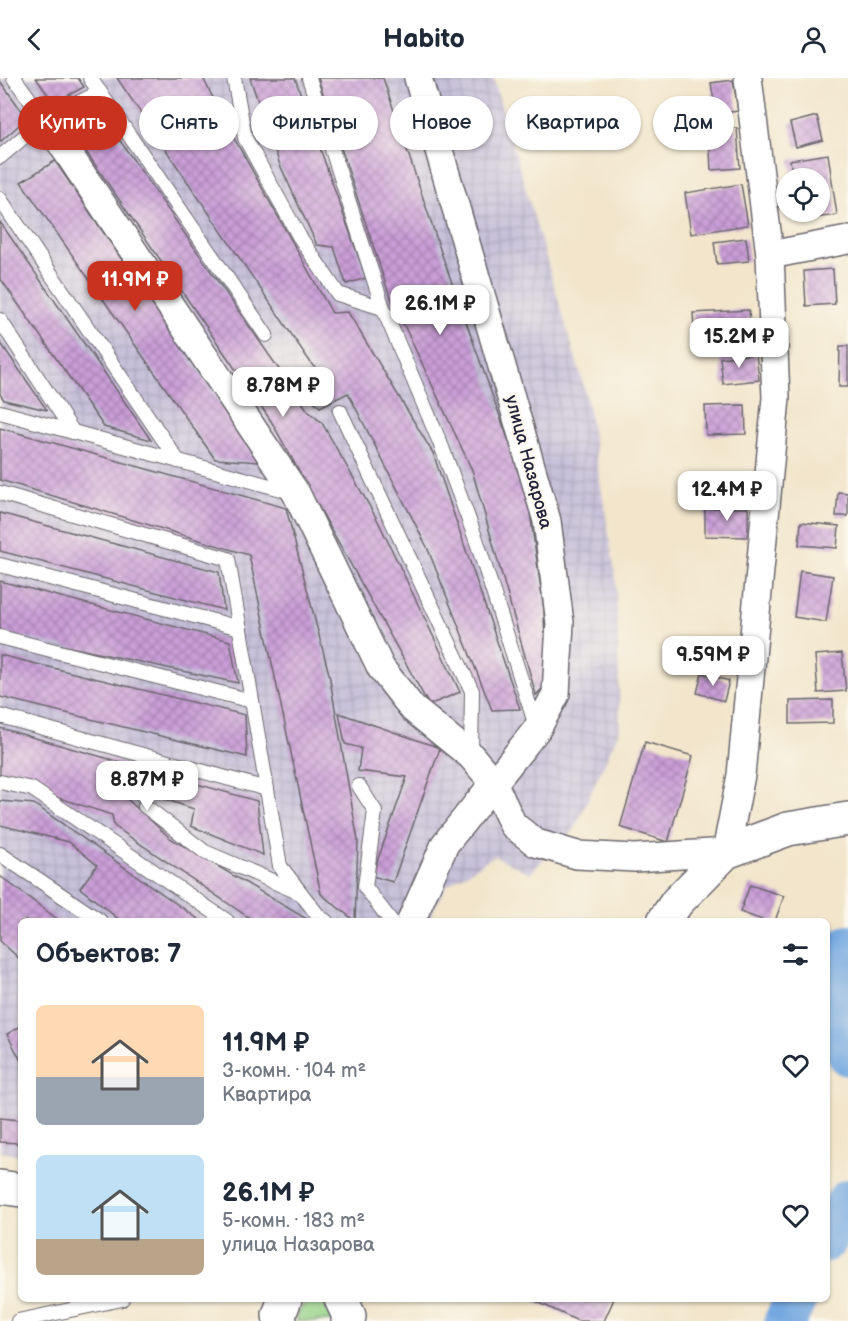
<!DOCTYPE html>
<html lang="ru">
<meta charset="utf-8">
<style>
:root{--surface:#fff;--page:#f2f2f3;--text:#1f2937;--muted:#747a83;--accent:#c8321e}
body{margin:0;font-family:"Balsamiq Sans",sans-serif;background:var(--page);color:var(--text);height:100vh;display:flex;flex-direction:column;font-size:22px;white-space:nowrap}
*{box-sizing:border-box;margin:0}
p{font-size:20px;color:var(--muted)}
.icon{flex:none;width:33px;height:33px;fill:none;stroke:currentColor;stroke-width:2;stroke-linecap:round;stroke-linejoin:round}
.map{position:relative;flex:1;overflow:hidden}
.panel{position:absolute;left:18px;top:840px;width:812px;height:384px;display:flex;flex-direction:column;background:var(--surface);border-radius:9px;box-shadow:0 2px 4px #0004}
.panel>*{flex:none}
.hud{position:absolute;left:18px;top:18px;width:813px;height:54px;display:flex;gap:12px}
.buttons{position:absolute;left:776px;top:90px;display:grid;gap:12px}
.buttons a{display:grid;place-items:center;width:54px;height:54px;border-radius:50%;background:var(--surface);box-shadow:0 2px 4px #0004;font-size:30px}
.price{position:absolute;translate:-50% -51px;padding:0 14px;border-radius:12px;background:#fff;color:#222;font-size:20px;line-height:39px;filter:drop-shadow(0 2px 3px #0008)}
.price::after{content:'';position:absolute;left:50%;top:36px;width:18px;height:14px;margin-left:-9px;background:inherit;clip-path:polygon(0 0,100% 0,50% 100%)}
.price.on{background:var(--accent);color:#fff}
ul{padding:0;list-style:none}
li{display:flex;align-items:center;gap:18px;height:150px;padding:0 18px}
li span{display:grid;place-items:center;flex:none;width:168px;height:120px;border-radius:9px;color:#555}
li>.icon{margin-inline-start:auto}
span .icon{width:72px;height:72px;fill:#fffc;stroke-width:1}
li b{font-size:26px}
h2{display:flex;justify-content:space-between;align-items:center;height:72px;padding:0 18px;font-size:26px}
.pill{padding:0 21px;border-radius:27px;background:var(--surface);box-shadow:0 2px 4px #0004;font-size:21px;line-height:54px}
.pill.on{background:var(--accent);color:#fff}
header{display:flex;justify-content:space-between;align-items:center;height:78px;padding:0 18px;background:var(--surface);font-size:27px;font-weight:600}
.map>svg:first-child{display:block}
</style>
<header><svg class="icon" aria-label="back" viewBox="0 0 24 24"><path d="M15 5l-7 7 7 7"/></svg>Habito<svg class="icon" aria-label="person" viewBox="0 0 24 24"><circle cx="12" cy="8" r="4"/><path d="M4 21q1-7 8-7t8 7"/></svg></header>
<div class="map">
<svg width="848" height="1243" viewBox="0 0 848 1243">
<defs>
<pattern id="industrial-grid" width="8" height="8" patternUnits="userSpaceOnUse" patternTransform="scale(1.5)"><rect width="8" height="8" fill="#c6c0d9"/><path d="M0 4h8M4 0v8" fill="none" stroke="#aaa5bb"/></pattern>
<pattern id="building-cross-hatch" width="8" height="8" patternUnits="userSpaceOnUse" patternTransform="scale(1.5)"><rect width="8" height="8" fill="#ca9ed7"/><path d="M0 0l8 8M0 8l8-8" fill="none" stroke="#a480b0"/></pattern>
</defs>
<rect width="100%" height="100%" fill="#fbf7ec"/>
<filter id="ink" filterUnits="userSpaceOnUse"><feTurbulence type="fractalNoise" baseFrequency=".0167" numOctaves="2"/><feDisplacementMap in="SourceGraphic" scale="12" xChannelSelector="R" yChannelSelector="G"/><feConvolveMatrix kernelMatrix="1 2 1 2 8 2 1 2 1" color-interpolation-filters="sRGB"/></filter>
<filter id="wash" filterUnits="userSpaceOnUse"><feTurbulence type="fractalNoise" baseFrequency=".008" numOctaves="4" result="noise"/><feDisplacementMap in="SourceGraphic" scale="24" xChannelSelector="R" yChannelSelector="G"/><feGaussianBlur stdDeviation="1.35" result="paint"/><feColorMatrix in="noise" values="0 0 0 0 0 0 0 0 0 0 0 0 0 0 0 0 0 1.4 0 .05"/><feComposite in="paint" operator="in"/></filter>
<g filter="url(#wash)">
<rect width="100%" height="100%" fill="#f2e5cb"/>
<!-- industrial -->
<polygon fill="url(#industrial-grid)" points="0,0 493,0 586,316 616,501 620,651 574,752 530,795 494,778 446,808 428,843 21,843 21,1077 0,1074"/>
<!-- green -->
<polygon fill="#98d489" stroke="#5d7b62" stroke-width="1.5" points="310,1221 325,1221 342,1243 296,1243 299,1233"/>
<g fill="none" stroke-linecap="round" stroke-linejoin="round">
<!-- river -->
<g stroke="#74a8e0" stroke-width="42">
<polyline points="848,868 830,911 848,977"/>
<polyline points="826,1163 848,1122"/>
<polyline points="785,1243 796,1221"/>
</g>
</g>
<g id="blocks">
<!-- building -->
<g fill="url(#building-cross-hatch)">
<polygon points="36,0 78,0 84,9 54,25"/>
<polygon points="117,0 203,0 225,44 332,235 348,234 433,375 520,631 492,632 427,469 348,315 320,329 305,314 328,298 313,288"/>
<polygon points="250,0 295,0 366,200 346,206 334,169 317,167 280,87"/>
<polygon points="318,0 383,0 442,177 527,414 544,532 546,607 536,617 472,392 388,213"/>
<polygon points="733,2 738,33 716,36 711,5"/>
<polygon points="0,3 27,40 0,64"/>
<polygon points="817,38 823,62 796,69 790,45"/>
<polygon points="107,44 308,333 322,345 378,443 460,614 429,627 271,343 76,59"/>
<polygon points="737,50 740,90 711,92 709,52"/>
<polygon points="828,76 837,137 799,142 798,134 819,134 819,100 793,100 790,82"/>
<polygon points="55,83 259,384 215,381 21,104"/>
<polygon points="741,106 748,147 691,156 685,115"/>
<polygon points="0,144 151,362 104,349 0,200"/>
<polygon points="746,160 749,183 717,186 714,164"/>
<polygon points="833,191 835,226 806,228 804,193"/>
<polygon points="749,232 751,263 695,267 693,235"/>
<polygon points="0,264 47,332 4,322 0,316"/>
<polygon points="840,268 848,268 848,309 839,309"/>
<polygon points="756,276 759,302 723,306 720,280"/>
<polygon points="745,327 746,356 706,357 705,328"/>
<polygon points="0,350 286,430 329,596 358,763 355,843 321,816 249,477 0,402"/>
<polygon points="838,414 848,415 848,438 836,438"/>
<polygon points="705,430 748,430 748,459 705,458"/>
<polygon points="0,435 219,494 224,532 0,473"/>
<polygon points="801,444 839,448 837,470 799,467"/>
<polygon points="800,493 833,498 826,544 794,539"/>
<polygon points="0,503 230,563 238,605 0,554"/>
<polygon points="842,575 846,613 818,615 815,577"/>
<polygon points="0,577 245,637 247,679 0,619"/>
<polygon points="702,595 729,603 724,623 697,615"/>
<polygon points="833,622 833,645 790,646 790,623"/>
<polygon points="339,635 440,670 393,804 372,798 407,699 358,693 361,670 345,666"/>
<polygon points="0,650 257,723 263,777 191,748 194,731 143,714 126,720 170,760 310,843 254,843 114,748 112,737 0,701"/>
<polygon points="645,664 693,678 668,764 620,749"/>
<polygon points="0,723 34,726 201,843 121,843 80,810 97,787 69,764 0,747"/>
<polygon points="0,798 60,843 21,843 21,882 0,863"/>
<polygon points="750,807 784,818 775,843 765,843 740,834"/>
<polygon points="21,948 21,983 7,956"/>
<polygon points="0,1040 21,1042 21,1065 0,1064"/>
<polygon points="531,1221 614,1221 604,1243 578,1243"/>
</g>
</g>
</g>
<g filter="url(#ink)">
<use href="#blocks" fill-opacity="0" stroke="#6b666d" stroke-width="1.5"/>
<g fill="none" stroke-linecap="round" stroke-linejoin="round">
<!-- service casing -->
<g stroke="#6b666d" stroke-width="16">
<g id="service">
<polyline points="14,0 50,49"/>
<polyline points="90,0 266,257"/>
<polyline points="234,0 245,60 299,158 338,216 383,230"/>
<polyline points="309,0 383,230 441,367 477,464 537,651"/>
<polyline points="0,79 44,42 100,14"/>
<polyline points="0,121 178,383"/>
<polyline points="0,242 73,354"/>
<polyline points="340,333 472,613 471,678"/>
<polyline points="0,334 292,414"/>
<polyline points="0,415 228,481 280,788 320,840 326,843"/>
<polyline points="0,487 240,550"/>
<polyline points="0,559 252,623"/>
<polyline points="0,638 267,711"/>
<polyline points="0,704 32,711 227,843"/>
<polyline points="359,708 375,733 365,809 391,843"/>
<polyline points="145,728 205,774 298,814"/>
<polyline points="0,776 100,843"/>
<polyline points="18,1243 122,1221"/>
</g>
</g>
<!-- minor casing -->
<g stroke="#6b666d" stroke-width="30">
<g id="minor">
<polyline points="53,53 296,415 381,590 413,631 471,678 493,704 513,747 536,765 577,777 635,780 726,774 741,697 776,320 770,177 748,0"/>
<polyline points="770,177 848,162"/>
<polyline points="411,843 445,766 537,651 556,616 560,545 547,443 418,0"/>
</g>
</g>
<!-- secondary casing -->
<g stroke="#6b666d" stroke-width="36">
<g id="secondary">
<polyline points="664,843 677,824 726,774 788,751 848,741"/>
<polyline points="0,1109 21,1112"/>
<polyline points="341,1221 349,1238 348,1243"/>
<polyline points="280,1243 279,1237 285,1221"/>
</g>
</g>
<!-- service -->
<use href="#service" stroke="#fff" stroke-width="14"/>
<!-- minor -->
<use href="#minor" stroke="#fff" stroke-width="27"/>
<!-- secondary -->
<use href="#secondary" stroke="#fff" stroke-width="33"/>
</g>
</g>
<g text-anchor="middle" stroke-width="4.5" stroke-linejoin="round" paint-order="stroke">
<!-- street labels -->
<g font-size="18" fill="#22223b" stroke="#fbf7ec">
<text transform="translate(529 384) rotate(75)" y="6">улица Назарова</text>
</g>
</g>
</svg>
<div class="buttons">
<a><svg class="icon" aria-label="locate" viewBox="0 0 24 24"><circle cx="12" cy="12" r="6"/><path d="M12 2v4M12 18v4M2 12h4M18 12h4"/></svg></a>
</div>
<b class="price on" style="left:135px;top:234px">11.9M ₽</b>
<b class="price" style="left:440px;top:258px">26.1M ₽</b>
<b class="price" style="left:739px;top:291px">15.2M ₽</b>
<b class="price" style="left:283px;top:340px">8.78M ₽</b>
<b class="price" style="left:727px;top:444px">12.4M ₽</b>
<b class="price" style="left:713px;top:609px">9.59M ₽</b>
<b class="price" style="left:147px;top:734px">8.87M ₽</b>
<div class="hud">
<a class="pill on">Купить</a>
<a class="pill">Снять</a>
<a class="pill">Фильтры</a>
<a class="pill">Новое</a>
<a class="pill">Квартира</a>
<a class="pill">Дом</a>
</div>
<section class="panel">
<h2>Объектов: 7<svg class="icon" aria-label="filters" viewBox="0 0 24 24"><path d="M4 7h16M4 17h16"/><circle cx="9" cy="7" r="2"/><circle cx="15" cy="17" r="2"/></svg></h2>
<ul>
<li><span style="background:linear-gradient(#ffd9b3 60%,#9aa5b1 0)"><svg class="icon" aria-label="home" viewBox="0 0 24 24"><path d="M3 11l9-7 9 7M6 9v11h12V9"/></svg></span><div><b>11.9M ₽</b><p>3-комн. · 104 m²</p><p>Квартира</p></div><svg class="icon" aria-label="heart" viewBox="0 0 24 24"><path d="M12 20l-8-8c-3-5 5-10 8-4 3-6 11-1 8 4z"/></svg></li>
<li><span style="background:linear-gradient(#bfe0f5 70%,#b9a48a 0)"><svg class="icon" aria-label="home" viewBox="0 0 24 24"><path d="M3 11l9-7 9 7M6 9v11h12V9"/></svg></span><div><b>26.1M ₽</b><p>5-комн. · 183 m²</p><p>улица Назарова</p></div><svg class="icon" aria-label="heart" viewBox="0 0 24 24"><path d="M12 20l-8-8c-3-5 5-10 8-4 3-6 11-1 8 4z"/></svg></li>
</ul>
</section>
</div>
